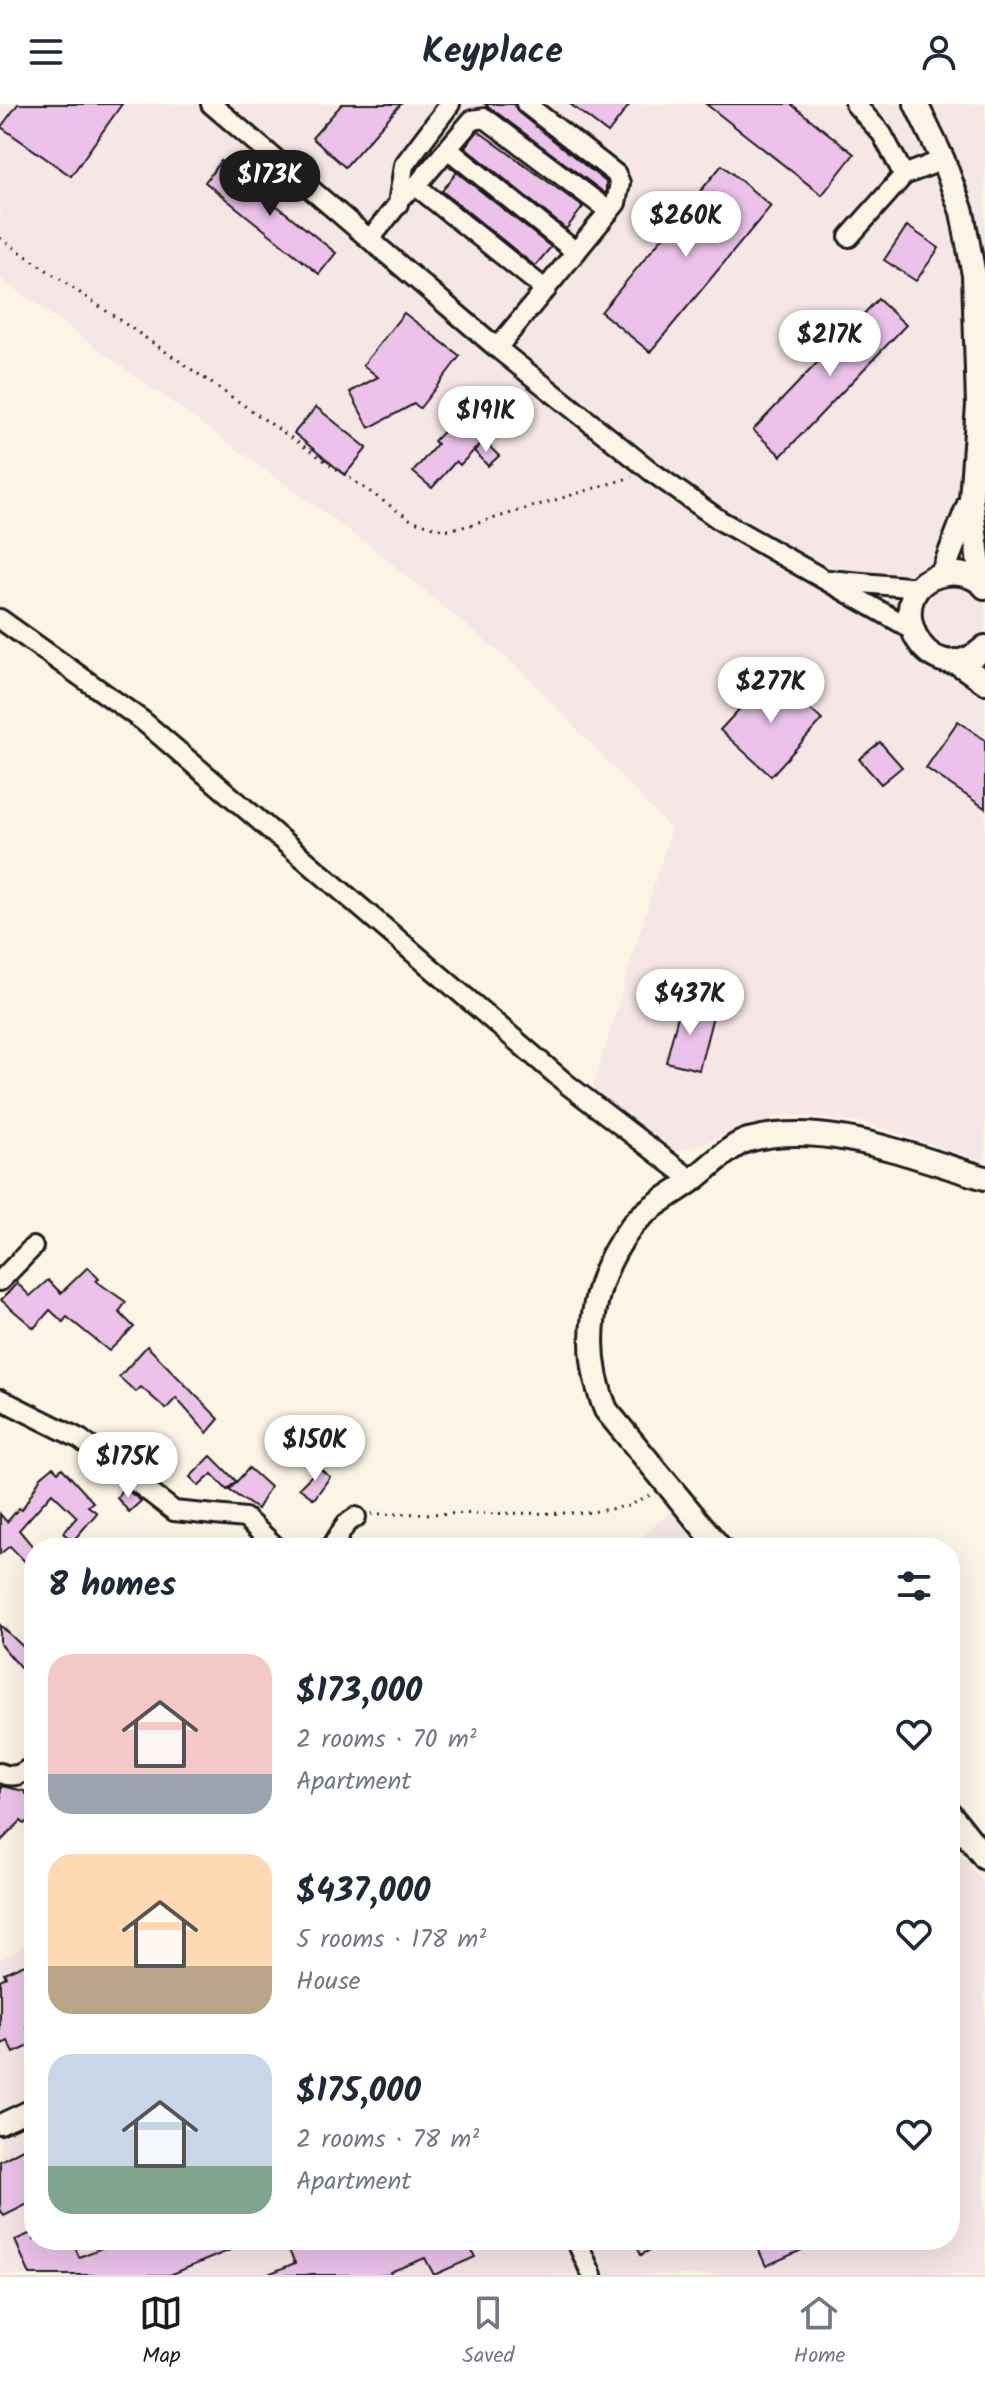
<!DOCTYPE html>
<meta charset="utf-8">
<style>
:root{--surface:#fff;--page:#f6f6f7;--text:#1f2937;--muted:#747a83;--line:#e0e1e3;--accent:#1c1c1c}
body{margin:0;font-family:Kalam,sans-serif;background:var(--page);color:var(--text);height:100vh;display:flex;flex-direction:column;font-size:30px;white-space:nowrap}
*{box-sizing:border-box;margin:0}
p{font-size:26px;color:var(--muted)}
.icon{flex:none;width:44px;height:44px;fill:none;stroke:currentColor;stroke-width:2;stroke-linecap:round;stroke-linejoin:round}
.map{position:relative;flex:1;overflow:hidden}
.side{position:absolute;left:24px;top:1434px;width:936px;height:712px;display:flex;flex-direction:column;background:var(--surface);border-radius:32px;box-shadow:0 8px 32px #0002}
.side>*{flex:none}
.price{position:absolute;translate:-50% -68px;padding:0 18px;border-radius:28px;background:#fff;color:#222;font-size:26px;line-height:52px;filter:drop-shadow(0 2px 4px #0008)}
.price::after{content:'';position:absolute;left:50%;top:48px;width:24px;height:18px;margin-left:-12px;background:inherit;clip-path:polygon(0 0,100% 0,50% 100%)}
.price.active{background:var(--accent);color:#fff}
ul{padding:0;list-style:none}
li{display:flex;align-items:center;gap:24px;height:200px;padding:0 24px}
li span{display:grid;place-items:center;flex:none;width:224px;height:160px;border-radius:24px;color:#555}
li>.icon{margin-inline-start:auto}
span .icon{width:96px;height:96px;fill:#fffc;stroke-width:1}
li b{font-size:34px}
h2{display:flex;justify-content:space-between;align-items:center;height:96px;padding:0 24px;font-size:34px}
header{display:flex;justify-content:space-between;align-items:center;height:104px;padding:0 24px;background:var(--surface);font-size:36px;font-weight:700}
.dock{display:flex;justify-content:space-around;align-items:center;height:112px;border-top:2px solid var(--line);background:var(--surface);font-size:22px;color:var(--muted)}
.dock a{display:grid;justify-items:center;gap:4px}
.dock .active{color:var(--accent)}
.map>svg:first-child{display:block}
</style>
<header><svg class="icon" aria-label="menu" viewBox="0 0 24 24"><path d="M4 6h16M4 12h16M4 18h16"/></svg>Keyplace<svg class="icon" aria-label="person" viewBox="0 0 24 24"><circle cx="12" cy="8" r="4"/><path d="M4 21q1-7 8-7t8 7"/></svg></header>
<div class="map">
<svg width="985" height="2171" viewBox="0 0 985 2171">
<rect width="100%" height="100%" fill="#fcf5e5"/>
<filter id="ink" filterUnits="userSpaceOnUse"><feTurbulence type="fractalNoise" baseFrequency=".0125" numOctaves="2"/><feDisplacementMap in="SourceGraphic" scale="16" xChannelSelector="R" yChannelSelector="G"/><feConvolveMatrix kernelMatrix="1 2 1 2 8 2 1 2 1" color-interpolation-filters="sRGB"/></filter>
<g filter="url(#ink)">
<!-- built -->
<g fill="#f7e6e6">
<polygon points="0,0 985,0 985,1058 866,1019 785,1010 650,1058 586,1007 671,725 524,569 368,440 0,174"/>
<polygon points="673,1405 705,1444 630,1444"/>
<polygon points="950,1738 985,1780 985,2171 0,2171 0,1856 34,1837 34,2136 950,2136"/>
</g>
<!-- building -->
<g fill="#ecc2ea" stroke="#1c1c1c" stroke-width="2">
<polygon points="18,0 122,0 71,72 1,23"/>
<polygon points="342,0 401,0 345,63 312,34"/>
<polygon points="485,0 514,0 519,9 606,78 606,90"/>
<polygon points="570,0 630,0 608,29"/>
<polygon points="706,0 791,0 854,50 822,91"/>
<polygon points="478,27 583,103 566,125 465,43"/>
<polygon points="221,57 336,149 319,170 205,78"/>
<polygon points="722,61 771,102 650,248 601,208"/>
<polygon points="449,62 551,143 535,162 442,87 457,68"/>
<polygon points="907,122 939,144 916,177 884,156"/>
<polygon points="878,195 906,221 781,352 753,326"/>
<polygon points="404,209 460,252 420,304 414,300 369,324 350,288 378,273 363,261"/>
<polygon points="316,303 367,344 345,371 294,329"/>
<polygon points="455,315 481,339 460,361 456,357 432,384 413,368 437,340 434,337"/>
<polygon points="484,337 499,352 488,362 474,347"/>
<polygon points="772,570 822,616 771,672 720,626"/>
<polygon points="958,617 985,636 985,704 926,664"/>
<polygon points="880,638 902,663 881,680 859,655"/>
<polygon points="681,900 714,908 699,966 666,958"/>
<polygon points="88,1163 99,1175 96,1177 126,1198 119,1208 134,1223 109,1247 67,1213 63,1218 50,1206 34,1224 1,1196 17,1179 30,1192 48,1176 61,1189"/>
<polygon points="147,1242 219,1315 207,1329 176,1294 166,1305 141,1283 136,1288 119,1273"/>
<polygon points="211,1352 236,1377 227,1386 212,1370 199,1382 190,1373"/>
<polygon points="53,1363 58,1368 62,1364 93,1398 88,1402 97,1409 73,1437 63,1429 77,1413 52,1389 19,1426 34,1444 34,1467 10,1442 0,1450 0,1410 7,1418 19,1404 22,1406 41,1373"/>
<polygon points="249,1364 270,1383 257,1405 229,1386"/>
<polygon points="319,1364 330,1373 314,1395 299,1384"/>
<polygon points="123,1383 141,1397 129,1408 117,1394"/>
<polygon points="0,1521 34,1553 34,1579 0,1540"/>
<polygon points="1,1682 24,1687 34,1699 34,1712 24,1720 21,1717 0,1738"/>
<polygon points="34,1856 34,1920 27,1924 34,1940 14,1949 8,1937 0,1941 0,1876 6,1873 4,1869"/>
<polygon points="34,2039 34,2097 4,2112 0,2105 0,2057"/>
<polygon points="34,2128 34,2136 72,2136 79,2153 122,2136 254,2136 170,2171 30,2171 15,2136"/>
<polygon points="284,2136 466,2136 475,2153 434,2171 425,2154 390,2168 391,2171 266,2171 295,2159"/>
<polygon points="634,2136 668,2136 641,2151"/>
<polygon points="754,2136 824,2136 766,2162"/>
</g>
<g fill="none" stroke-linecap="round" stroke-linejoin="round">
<!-- minor casing -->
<g stroke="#1c1c1c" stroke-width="24">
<g id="minor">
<polyline points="211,0 497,244 652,368 721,417 910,524"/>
<polyline points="855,0 882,30 904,71 943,56"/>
<polyline points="449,46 576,148"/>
<polyline points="416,82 546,186"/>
<polyline points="402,92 416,82 472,16 485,14 609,107"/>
<polyline points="849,133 904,71"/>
<polyline points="370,135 398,100 404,61 450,0"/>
<polyline points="497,244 616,99 620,79 616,70 526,0"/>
<polyline points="828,476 920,484"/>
<polyline points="0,515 143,617 568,981 692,1076"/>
<polyline points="0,1177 33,1143"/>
<polyline points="0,1295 80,1335 174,1407 245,1414 277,1444"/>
<polyline points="331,1444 346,1420 356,1413"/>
<path d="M 0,1669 C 15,1675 22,1670 34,1661"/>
<polyline points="0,2020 34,2004"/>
<polyline points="576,2136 592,2171"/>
</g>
</g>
<!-- major casing -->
<g stroke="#1c1c1c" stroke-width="28">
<g id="major">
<polyline points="916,0 943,56 962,108 974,171 978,301 971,395 981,478"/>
<polyline points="942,470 969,400"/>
<path d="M 985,483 C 975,472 960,468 946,470 C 872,481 925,598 985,543"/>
<polyline points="955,557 985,578"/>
<path d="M 720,1444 L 606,1306 C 581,1246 590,1176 631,1123 C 646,1104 675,1089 694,1075 C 709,1064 730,1041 748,1036 C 825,1015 912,1053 985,1074"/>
<polyline points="950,1710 985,1754"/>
</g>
</g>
<!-- path -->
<g stroke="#1c1c1c" stroke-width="3" stroke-dasharray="2 6" stroke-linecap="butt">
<polyline points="0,134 411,416 444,426 468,422 632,373"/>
<polyline points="371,1410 585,1409 629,1402 652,1390"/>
</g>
<!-- minor -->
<use href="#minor" stroke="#fcf5e5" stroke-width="18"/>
<!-- major -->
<use href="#major" stroke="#fcf5e5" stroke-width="22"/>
</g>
</g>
</svg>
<b class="price active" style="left:270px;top:114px">$173K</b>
<b class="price" style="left:686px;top:155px">$260K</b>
<b class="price" style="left:830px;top:274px">$217K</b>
<b class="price" style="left:486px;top:350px">$191K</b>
<b class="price" style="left:771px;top:621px">$277K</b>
<b class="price" style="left:690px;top:933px">$437K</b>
<b class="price" style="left:315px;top:1379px">$150K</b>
<b class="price" style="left:128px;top:1396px">$175K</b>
<section class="side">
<h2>8 homes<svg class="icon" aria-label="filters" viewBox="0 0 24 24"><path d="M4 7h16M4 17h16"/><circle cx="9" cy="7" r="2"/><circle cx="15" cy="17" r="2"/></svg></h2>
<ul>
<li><span style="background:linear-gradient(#f6c9c9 75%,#9aa5b1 0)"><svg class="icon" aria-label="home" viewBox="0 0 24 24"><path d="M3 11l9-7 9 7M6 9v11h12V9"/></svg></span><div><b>$173,000</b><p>2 rooms · 70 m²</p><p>Apartment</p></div><svg class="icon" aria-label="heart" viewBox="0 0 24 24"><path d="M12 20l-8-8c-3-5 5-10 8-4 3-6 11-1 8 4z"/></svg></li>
<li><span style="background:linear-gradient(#ffd9b3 70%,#b9a48a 0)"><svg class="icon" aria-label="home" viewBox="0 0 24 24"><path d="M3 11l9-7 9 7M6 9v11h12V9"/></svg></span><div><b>$437,000</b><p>5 rooms · 178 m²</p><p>House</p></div><svg class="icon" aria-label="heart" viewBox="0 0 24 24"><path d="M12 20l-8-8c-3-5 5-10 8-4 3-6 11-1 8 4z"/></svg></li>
<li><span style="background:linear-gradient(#c9d6e8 70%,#7fa58c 0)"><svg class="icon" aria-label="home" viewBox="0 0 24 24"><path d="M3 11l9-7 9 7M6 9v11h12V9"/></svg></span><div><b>$175,000</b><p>2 rooms · 78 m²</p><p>Apartment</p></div><svg class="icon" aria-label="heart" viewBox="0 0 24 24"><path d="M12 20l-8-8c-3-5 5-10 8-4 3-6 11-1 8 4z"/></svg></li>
</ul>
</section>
</div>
<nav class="dock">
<a class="active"><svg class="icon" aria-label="map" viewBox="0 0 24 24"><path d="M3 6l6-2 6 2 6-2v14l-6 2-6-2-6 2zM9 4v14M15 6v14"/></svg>Map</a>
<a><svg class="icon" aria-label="saved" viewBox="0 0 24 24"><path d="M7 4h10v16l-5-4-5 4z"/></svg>Saved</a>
<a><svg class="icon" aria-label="home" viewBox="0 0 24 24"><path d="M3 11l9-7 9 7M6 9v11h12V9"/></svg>Home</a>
</nav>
